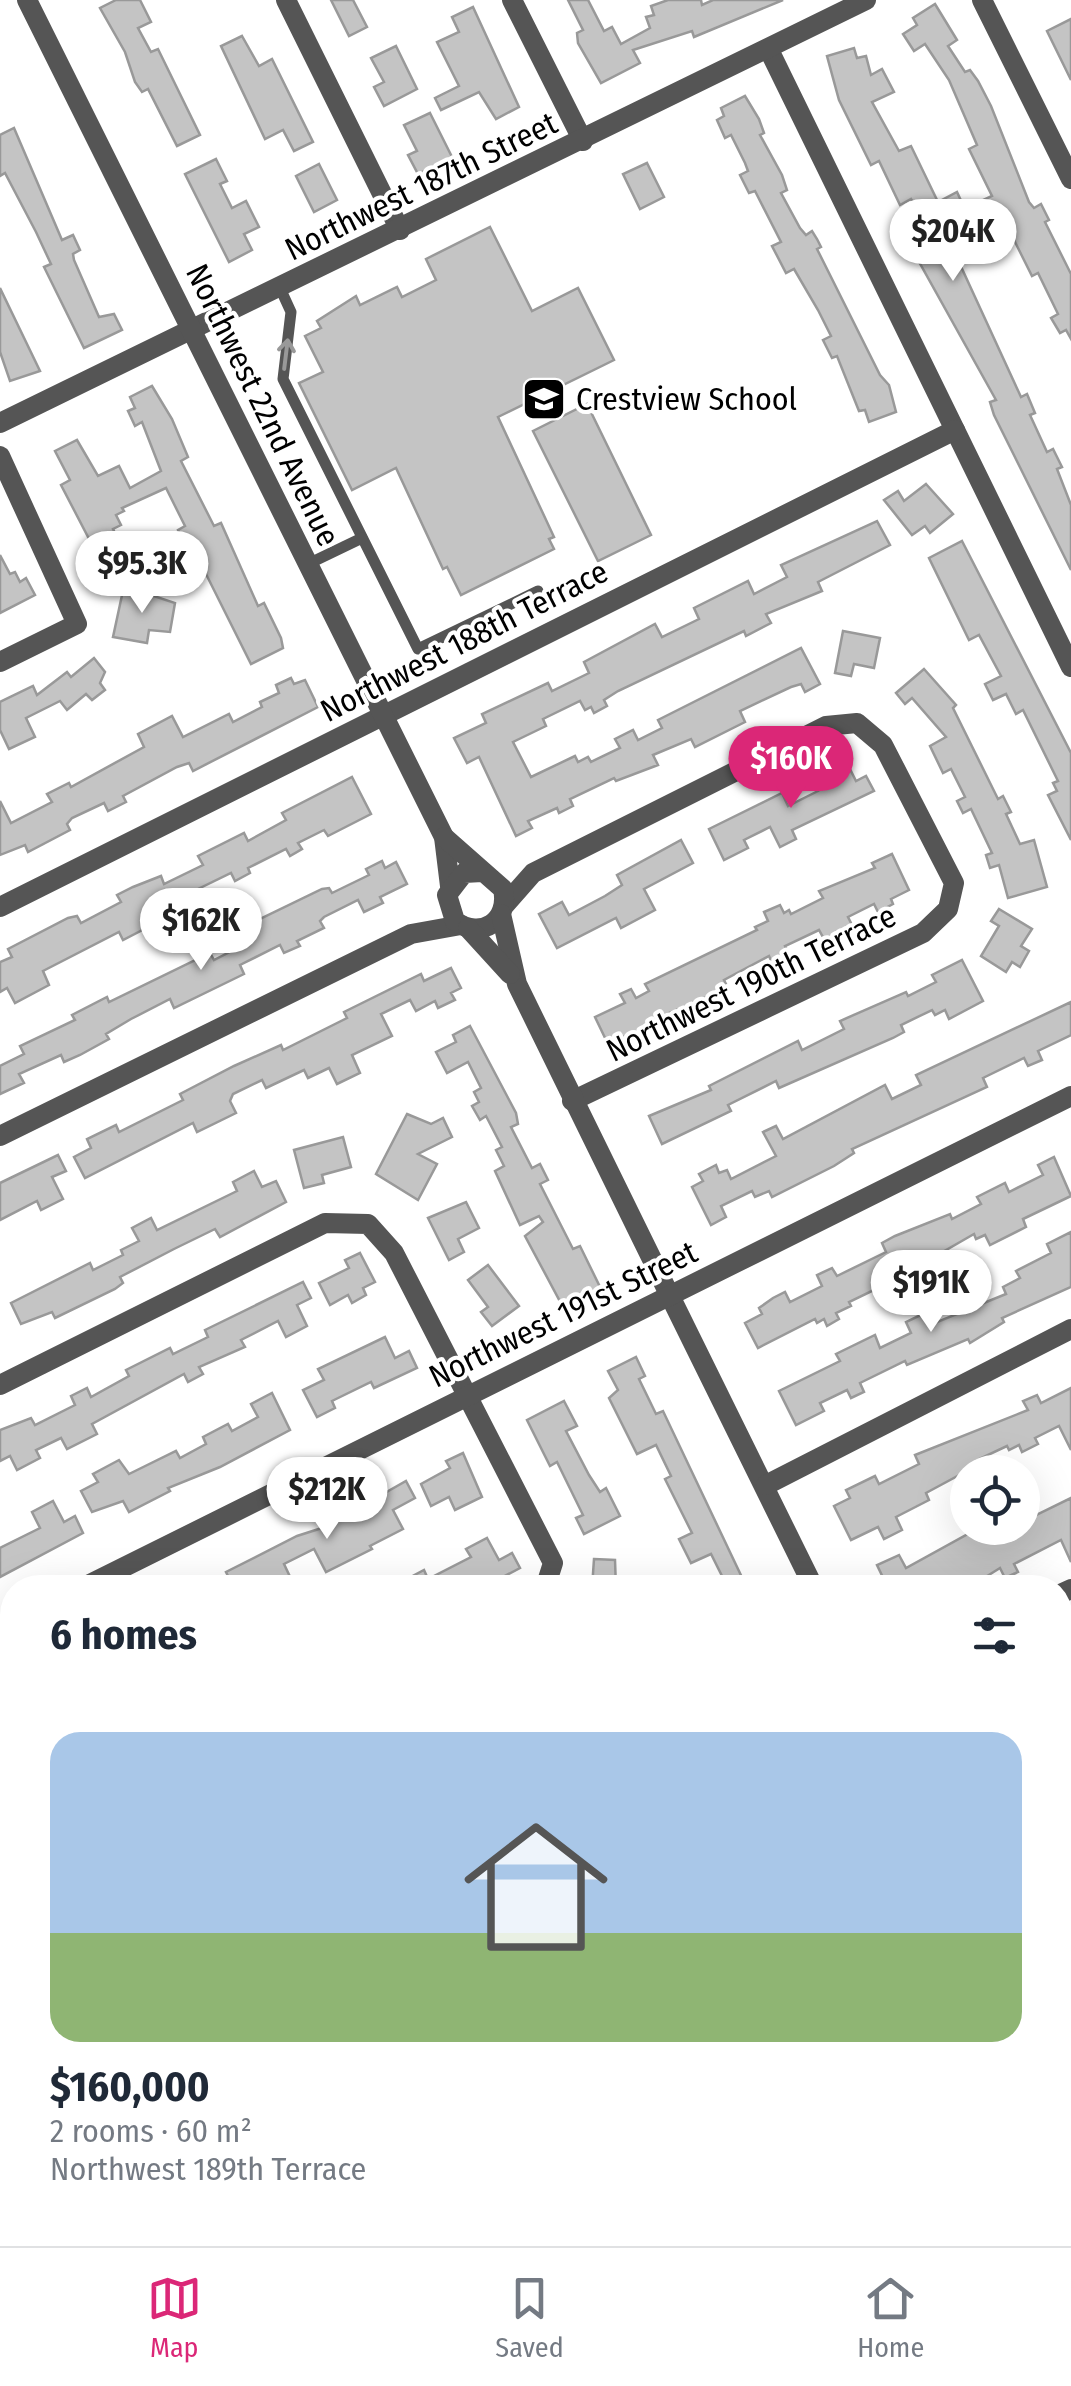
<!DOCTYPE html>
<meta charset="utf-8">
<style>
:root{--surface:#fff;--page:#f2f2f3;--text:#1f2937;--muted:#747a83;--line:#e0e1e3;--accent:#db2777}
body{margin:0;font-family:"Fira Sans Condensed",sans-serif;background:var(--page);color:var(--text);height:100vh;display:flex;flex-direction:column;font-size:38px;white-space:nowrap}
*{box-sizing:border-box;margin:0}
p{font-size:32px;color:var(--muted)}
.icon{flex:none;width:55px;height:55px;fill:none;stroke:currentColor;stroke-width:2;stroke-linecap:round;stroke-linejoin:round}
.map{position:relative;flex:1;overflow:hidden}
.side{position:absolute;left:0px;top:1575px;width:1072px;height:672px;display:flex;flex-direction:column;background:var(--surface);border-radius:40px 40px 0 0;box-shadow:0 10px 40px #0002}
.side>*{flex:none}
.controls{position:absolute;left:950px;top:1455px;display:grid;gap:20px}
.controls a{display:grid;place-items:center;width:90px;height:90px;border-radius:50%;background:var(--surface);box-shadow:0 10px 40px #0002;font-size:50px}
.price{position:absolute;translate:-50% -85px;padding:0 22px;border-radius:35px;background:#fff;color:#222;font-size:32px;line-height:65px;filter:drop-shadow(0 2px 5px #0008)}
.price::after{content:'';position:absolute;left:50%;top:60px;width:30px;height:22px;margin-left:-15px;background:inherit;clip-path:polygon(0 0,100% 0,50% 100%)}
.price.on{background:var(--accent);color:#fff}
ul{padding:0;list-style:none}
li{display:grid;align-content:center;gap:20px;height:530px;padding:0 50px}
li+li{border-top:2px solid var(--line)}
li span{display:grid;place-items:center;height:310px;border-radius:30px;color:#555}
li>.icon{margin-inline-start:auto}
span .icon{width:180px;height:180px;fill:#fffc;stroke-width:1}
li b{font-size:42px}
h2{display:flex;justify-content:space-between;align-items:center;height:120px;padding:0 50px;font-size:42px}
.tabs{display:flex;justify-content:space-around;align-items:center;height:140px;border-top:2px solid var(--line);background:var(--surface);font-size:28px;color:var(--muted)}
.tabs a{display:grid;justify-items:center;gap:5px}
.tabs .on{color:var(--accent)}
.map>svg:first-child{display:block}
</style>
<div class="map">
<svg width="1071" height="2246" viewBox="0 0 1071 2246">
<rect width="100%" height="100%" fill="#fff"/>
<!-- building -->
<g fill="#c4c4c4" stroke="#999" stroke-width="2.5">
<polygon points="116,0 140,0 151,22 138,28 151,52 158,49 200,135 177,146 148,89 142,92 135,82 125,52 100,8"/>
<polygon points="331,0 353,0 367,27 349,36"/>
<polygon points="568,0 588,0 604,31 612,27 621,44 650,28 646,17 654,15 651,6 668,0 701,0 702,5 713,0 783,0 694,37 692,31 633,50 640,63 601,83 578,43 577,33 583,30"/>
<polygon points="935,4 957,40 948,46 965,72 970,70 978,81 991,106 1029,202 1034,208 1041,204 1049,220 1045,222 1071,274 1071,339 1066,330 1060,333 1051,318 1058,314 1038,273 1032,276 1013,238 1006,241 983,200 992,196 969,149 977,145 949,80 925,44 914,51 903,34 917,25 913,18"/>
<polygon points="473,7 519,107 496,119 479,92 441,110 435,98 459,86 437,42 459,32 452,17"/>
<polygon points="1071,19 1071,80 1047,31"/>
<polygon points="242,36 259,66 272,59 313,142 294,151 283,130 265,139 221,46"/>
<polygon points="396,46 417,89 384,106 374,87 384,82 371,58"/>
<polygon points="854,48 857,58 866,56 871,75 882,69 894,92 872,102 899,151 911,146 938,202 957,192 963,205 946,214 967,255 958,260 1021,397 1027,394 1035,413 1030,415 1047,452 1053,449 1062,467 1057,469 1071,505 1071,570 994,415 990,402 996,400 913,251 910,237 915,234 910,225 922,218 911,199 900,205 879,161 871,165 839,100 827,56"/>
<polygon points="745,96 759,119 764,133 760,135 782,175 787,190 781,193 800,228 806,235 812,231 817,239 821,247 817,249 880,375 889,385 896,412 869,422 865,410 859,411 837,356 832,358 823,340 831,336 818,310 794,269 786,273 772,246 781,242 755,191 749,193 740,175 748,171 745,163 731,135 725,138 717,120 724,116 721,108"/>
<polygon points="430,113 452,157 418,174 408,155 417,151 404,125"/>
<polygon points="14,128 62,240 73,235 80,250 73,254 74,260 99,317 114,314 122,330 84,348 44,267 51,264 36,232 5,173 0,176 0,135"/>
<polygon points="216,159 227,181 220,184 232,208 246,201 259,227 244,234 252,250 229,262 185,174"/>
<polygon points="647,163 664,197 640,209 623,174"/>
<polygon points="319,164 337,200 314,212 296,176"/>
<polygon points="490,227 532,311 578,288 614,360 498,417 554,537 549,539 554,549 461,595 447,567 443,569 396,468 352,490 299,383 323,372 305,336 321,328 317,321 356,296 360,305 397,287 402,297 436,280 426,259"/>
<polygon points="0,288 40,371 10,381 0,352"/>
<polygon points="152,386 172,419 188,457 181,461 214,526 221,523 258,606 264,603 281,638 283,648 251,664 192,546 187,549 182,539 178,530 185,526 166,488 122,508 124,511 116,515 121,525 113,529 122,547 99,558 61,485 70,480 55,451 77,440 98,476 119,466 130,488 161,471 142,422 135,426 128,411 135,408 130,397"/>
<polygon points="587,404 651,535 598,561 533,431"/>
<polygon points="926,484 953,514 930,533 925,526 912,535 884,500 898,491 904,501"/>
<polygon points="877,521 890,545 818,582 822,591 766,614 771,623 746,636 744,631 618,691 604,700 607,706 594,713 591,707 585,710 580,701 543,719 546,726 513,742 531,777 575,756 578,762 588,757 591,762 620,748 615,739 633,730 638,740 662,728 658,720 801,648 820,684 805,692 801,684 791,687 740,711 745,722 695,747 691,739 653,755 658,765 616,781 614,778 570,799 573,806 559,813 557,808 528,821 532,828 516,836 479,757 467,763 454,738 486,723 482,714 548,683 552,691 589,673 584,662 655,624 662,637 699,619 694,608 748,581 754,594 787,577 781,565"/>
<polygon points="962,541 1071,753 1071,840 1048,795 1057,791 1053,783 1058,781 1023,710 1016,714 1006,694 993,700 985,684 1001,676 979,635 969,640 929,558"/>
<polygon points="0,555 10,574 15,572 20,582 26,578 35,595 0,613"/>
<polygon points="124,586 175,603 170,632 149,630 147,643 113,637"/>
<polygon points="843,631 880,638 874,668 854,664 851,676 835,673"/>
<polygon points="94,658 105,672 100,683 105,690 92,700 86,694 67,710 60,701 26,718 35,737 9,749 0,730 0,702 33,686 37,695 67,672 71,677"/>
<polygon points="924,669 956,705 953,708 998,799 1003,796 1011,812 1006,814 1020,844 1034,840 1047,887 1008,898 999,865 990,868 986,855 992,853 971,809 963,813 957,801 965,797 951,769 943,773 930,746 946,737 912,698 905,704 896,693"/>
<polygon points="291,678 294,684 305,680 318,707 193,771 189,763 177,767 123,796 126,802 108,811 104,803 72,818 67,824 70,830 28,852 25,845 0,855 0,801 11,823 52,802 47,794 69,783 71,787 144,747 138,734 172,716 183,737 229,714 233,722 262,707 260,702 279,693 276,685"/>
<polygon points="846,761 856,781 866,776 874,791 792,830 796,839 780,847 770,827 744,840 748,848 724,860 709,829 782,793 788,806 818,791 811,776"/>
<polygon points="352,777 371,814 328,836 324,830 298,843 302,849 290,856 286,849 248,868 250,873 235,881 231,873 194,891 194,900 149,918 152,925 123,940 119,932 43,971 49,985 15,1003 7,988 0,992 0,962 12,957 8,949 68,918 77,916 81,923 121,902 117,895 133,887 161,876 164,884 203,865 198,856 244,833 248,841 286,820 282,813"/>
<polygon points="681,840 693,863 644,889 655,910 621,928 616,918 557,948 539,914 562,902 569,915 605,896 622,885 617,875"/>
<polygon points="892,854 909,890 891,899 893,904 878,912 874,904 848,917 852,925 824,939 819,930 785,946 790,957 773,965 769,956 724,980 728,988 648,1022 650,1026 638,1032 607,1042 595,1017 625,1003 620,994 631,989 636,998 649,991 645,984 757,930 755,927 768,921 764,912 780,905 784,913 789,910 791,914 823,898 819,891 875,868 872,863"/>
<polygon points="382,861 385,868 396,862 407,884 380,897 383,903 364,912 358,900 324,917 320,921 324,928 297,941 300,946 284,953 280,945 240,965 244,974 174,1008 170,999 131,1019 106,1034 109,1039 80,1055 64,1062 61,1055 19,1074 24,1083 0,1094 0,1066 24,1054 20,1046 75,1020 72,1015 107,997 109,1002 210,953 214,960 243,945 239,938 257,929 254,922 322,889 329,888 332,893 369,875 366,869"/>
<polygon points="999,909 1032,929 1021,946 1029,951 1020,967 1012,962 1006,972 981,956 999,926 991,921"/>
<polygon points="962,960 983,1001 949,1019 945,1010 935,1015 932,1010 901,1025 904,1032 893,1038 779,1088 776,1081 728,1105 731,1111 662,1144 649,1116 711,1090 709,1086 798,1041 802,1050 844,1029 840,1021 906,992 908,996 936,982 932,975"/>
<polygon points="451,968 461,988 451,993 455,1000 438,1008 435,1001 416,1011 410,1000 381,1014 392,1036 352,1055 360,1073 337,1084 329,1068 308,1078 304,1070 266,1088 262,1080 233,1094 230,1101 236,1113 197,1132 193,1123 85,1178 74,1157 91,1148 87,1139 116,1125 119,1132 183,1100 180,1094 234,1066 281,1045 283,1050 347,1018 344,1012 421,974 424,981"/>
<polygon points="1071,1002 1071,1035 1038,1051 1042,1060 1028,1066 1024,1058 983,1078 987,1087 852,1149 854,1153 834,1166 772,1197 769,1191 755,1197 752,1191 721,1206 726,1217 711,1225 692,1187 703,1181 699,1174 716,1165 719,1173 727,1170 731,1179 776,1156 763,1132 776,1126 783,1139 885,1085 892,1099 921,1085 916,1075"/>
<polygon points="470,1026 516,1113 518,1124 511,1127 532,1168 540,1164 548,1180 540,1184 573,1249 580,1246 601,1289 563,1307 525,1236 543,1222 539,1216 520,1225 495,1171 504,1166 496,1150 502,1147 486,1116 480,1120 472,1106 479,1102 474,1092 481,1088 468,1062 447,1073 436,1052 456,1042 453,1035"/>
<polygon points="407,1114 431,1124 443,1118 452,1137 418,1154 437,1164 418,1200 376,1174"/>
<polygon points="343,1137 351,1167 322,1175 324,1183 304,1188 294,1150"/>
<polygon points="58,1155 66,1171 52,1177 63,1199 41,1210 37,1201 0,1220 0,1183"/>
<polygon points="1054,1157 1071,1196 1023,1219 1026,1227 990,1245 985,1235 976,1239 974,1234 894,1280 898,1287 883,1294 880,1287 849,1302 851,1306 836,1313 839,1319 827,1326 824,1319 817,1323 815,1319 758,1348 745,1323 762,1314 759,1308 773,1298 785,1292 790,1302 822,1286 817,1275 832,1268 837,1276 886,1252 882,1243 895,1236 950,1214 952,1219 981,1204 977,1197 1005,1183 1009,1192 1043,1175 1038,1165"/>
<polygon points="254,1171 262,1187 276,1181 286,1202 220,1237 215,1229 174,1249 120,1277 123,1283 115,1289 55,1318 52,1312 21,1324 11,1303 90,1263 93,1270 123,1255 121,1250 139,1241 132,1228 151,1218 157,1230 237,1191 233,1182"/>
<polygon points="466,1202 479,1228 458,1239 464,1252 449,1260 428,1218"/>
<polygon points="1071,1232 1071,1287 1002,1318 1004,1322 970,1343 968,1339 907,1365 905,1361 860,1383 864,1392 851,1398 847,1390 820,1403 824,1411 796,1425 779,1391 840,1361 836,1354 875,1335 880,1348 911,1333 906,1322 929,1311 935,1323 1006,1294 1003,1287 1020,1278 1016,1271 1051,1253 1047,1244"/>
<polygon points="360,1253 375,1282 363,1288 366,1295 352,1303 348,1295 330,1305 319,1283 349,1268 345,1260"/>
<polygon points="488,1265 519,1306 492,1326 481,1312 488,1307 468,1280"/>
<polygon points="303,1282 311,1298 297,1305 307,1326 286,1337 278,1321 241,1340 245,1347 199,1367 203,1374 188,1382 184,1374 92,1424 97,1434 67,1449 61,1438 36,1450 40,1458 17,1470 10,1456 0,1461 0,1430 31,1418 35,1425 75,1405 71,1396 87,1388 91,1397 129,1376 126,1370 170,1348 173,1354 208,1337 205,1330"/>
<polygon points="385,1337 395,1358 409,1351 417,1368 374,1388 371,1382 332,1401 335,1408 317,1417 303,1390 324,1380 318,1369"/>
<polygon points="636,1357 645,1376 639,1379 656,1414 663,1411 747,1588 728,1588 711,1554 691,1563 679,1539 692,1533 665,1479 671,1476 656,1445 637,1454 609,1398 618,1390 608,1371"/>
<polygon points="1071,1388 1071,1450 1059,1426 1035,1438 1038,1444 1022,1452 1019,1445 1009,1450 1007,1446 977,1460 983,1472 965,1472 926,1493 929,1500 896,1517 902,1530 884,1539 878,1527 851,1540 834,1506 850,1498 846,1490 875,1476 879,1484 919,1464 915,1455 1028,1410 1023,1401 1037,1395 1041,1403"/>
<polygon points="272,1393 290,1430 220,1467 168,1488 170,1491 129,1512 123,1501 92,1512 81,1491 98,1482 93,1474 119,1460 129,1474 176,1451 180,1458 206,1444 203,1437 228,1424 232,1431 258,1417 251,1404"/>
<polygon points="564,1401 577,1426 566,1431 589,1475 600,1492 606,1488 620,1516 584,1534 576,1518 583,1515 557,1462 550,1466 527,1420"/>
<polygon points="463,1453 482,1497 455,1510 449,1497 431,1506 421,1484 450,1468 446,1461"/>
<polygon points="406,1481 415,1498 393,1510 403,1529 370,1546 372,1549 326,1572 314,1549 284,1564 293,1583 284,1588 234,1588 226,1572 297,1536 325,1527"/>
<polygon points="1071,1498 1071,1562 1061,1540 1014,1564 1018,1572 1005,1578 1000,1568 968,1588 888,1588 877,1565 899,1555 906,1568 968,1534 987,1528 1022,1528 1022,1522"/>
<polygon points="53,1501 64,1522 75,1516 83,1533 0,1577 0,1548 40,1528 32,1512"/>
<polygon points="487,1538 499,1560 512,1553 520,1568 482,1588 390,1588 424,1570 428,1579 471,1557 466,1549"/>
<polygon points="594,1559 615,1560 616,1588 592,1588"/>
</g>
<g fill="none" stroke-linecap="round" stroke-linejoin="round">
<!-- service -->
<g stroke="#555" stroke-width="11">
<polyline points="280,288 291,312 283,379 418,649 538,591"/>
<polyline points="308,564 362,538"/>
</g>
<!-- minor -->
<g stroke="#555" stroke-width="20">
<polyline points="286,0 400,230"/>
<polyline points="512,0 583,141"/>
<polyline points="982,0 1071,179"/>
<polyline points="769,50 1071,667"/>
<polyline points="0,423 866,0"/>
<polyline points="0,456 77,624 0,662"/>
<polyline points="504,906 533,873 826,726 857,723 883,745 954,883 948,909 923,933 572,1101"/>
<polyline points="0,907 955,430"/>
<polyline points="0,1136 411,934 461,925"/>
<polyline points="670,1296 814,1588"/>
<polyline points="0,1385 325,1223 368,1224 394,1253 553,1563 545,1588"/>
<polyline points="766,1485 1071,1329"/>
<polyline points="1060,1594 1071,1589"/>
<polyline points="1060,1820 1071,1814"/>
<polyline points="0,1874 12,1868"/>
<polyline points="0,1911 12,1935"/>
<polyline points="1060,2074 1071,2096"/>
<polyline points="163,2235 168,2246"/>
<polyline points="886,2235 892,2246"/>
<polyline points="214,2246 236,2235"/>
<polyline points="720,2246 742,2235"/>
</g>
<!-- tertiary -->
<g stroke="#555" stroke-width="20">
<polyline points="27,0 444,837 450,886"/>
<path d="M 444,837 L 503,889 C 510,921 481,940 455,921 L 447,895 L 464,873 L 482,872"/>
<polyline points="501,914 517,984 670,1296"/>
<polyline points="468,928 510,974"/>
<polyline points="82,1588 1071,1096"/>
<polyline points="0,1629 12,1623"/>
</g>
</g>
<!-- one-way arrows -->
<defs><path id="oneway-shaft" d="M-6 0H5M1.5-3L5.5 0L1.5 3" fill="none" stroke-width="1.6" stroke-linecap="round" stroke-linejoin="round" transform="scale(2.5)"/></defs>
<use stroke="#999" href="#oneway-shaft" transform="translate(286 354) rotate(-83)"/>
<!-- icons -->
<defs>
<g id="school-square" transform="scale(2.25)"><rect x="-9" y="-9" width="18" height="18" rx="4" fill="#000" stroke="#fff"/><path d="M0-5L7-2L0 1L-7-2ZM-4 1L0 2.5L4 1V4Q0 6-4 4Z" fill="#fff"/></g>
</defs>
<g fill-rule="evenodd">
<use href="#school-square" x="544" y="399"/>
</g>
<g text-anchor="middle" stroke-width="8" stroke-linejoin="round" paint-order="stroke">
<!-- street labels -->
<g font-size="32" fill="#000" stroke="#fff">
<text transform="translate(421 186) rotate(-26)" y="11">Northwest 187th Street</text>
<text transform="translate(263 405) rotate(64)" y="11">Northwest 22nd Avenue</text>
<text transform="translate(464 641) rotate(-27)" y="11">Northwest 188th Terrace</text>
<text transform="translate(751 983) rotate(-26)" y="11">Northwest 190th Terrace</text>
<text transform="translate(563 1314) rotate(-26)" y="11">Northwest 191st Street</text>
</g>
<!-- poi labels -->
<g font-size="32" fill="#000" stroke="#fff" text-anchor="start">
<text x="576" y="410">Crestview School</text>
</g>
</g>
</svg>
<div class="controls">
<a><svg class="icon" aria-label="locate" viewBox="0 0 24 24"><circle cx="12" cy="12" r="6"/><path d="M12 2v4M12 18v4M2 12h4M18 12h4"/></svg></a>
</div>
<b class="price" style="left:953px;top:284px">$204K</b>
<b class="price" style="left:142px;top:616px">$95.3K</b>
<b class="price on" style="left:791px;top:811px">$160K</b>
<b class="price" style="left:201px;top:973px">$162K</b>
<b class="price" style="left:931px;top:1335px">$191K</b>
<b class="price" style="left:327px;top:1542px">$212K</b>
<section class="side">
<h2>6 homes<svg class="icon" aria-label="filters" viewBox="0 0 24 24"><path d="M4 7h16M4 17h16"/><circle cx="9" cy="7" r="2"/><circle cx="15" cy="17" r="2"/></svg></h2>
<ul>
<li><span style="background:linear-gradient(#a9c7e8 65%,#8fb573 0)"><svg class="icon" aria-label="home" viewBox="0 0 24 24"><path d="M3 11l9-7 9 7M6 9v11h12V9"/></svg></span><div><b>$160,000</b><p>2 rooms · 60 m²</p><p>Northwest 189th Terrace</p></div></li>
</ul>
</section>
</div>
<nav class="tabs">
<a class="on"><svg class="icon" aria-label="map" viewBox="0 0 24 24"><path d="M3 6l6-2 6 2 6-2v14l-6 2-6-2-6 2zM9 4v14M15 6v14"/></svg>Map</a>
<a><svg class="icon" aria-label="saved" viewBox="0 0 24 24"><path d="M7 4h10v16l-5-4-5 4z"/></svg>Saved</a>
<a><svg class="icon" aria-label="home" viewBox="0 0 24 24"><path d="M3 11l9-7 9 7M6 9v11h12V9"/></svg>Home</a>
</nav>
